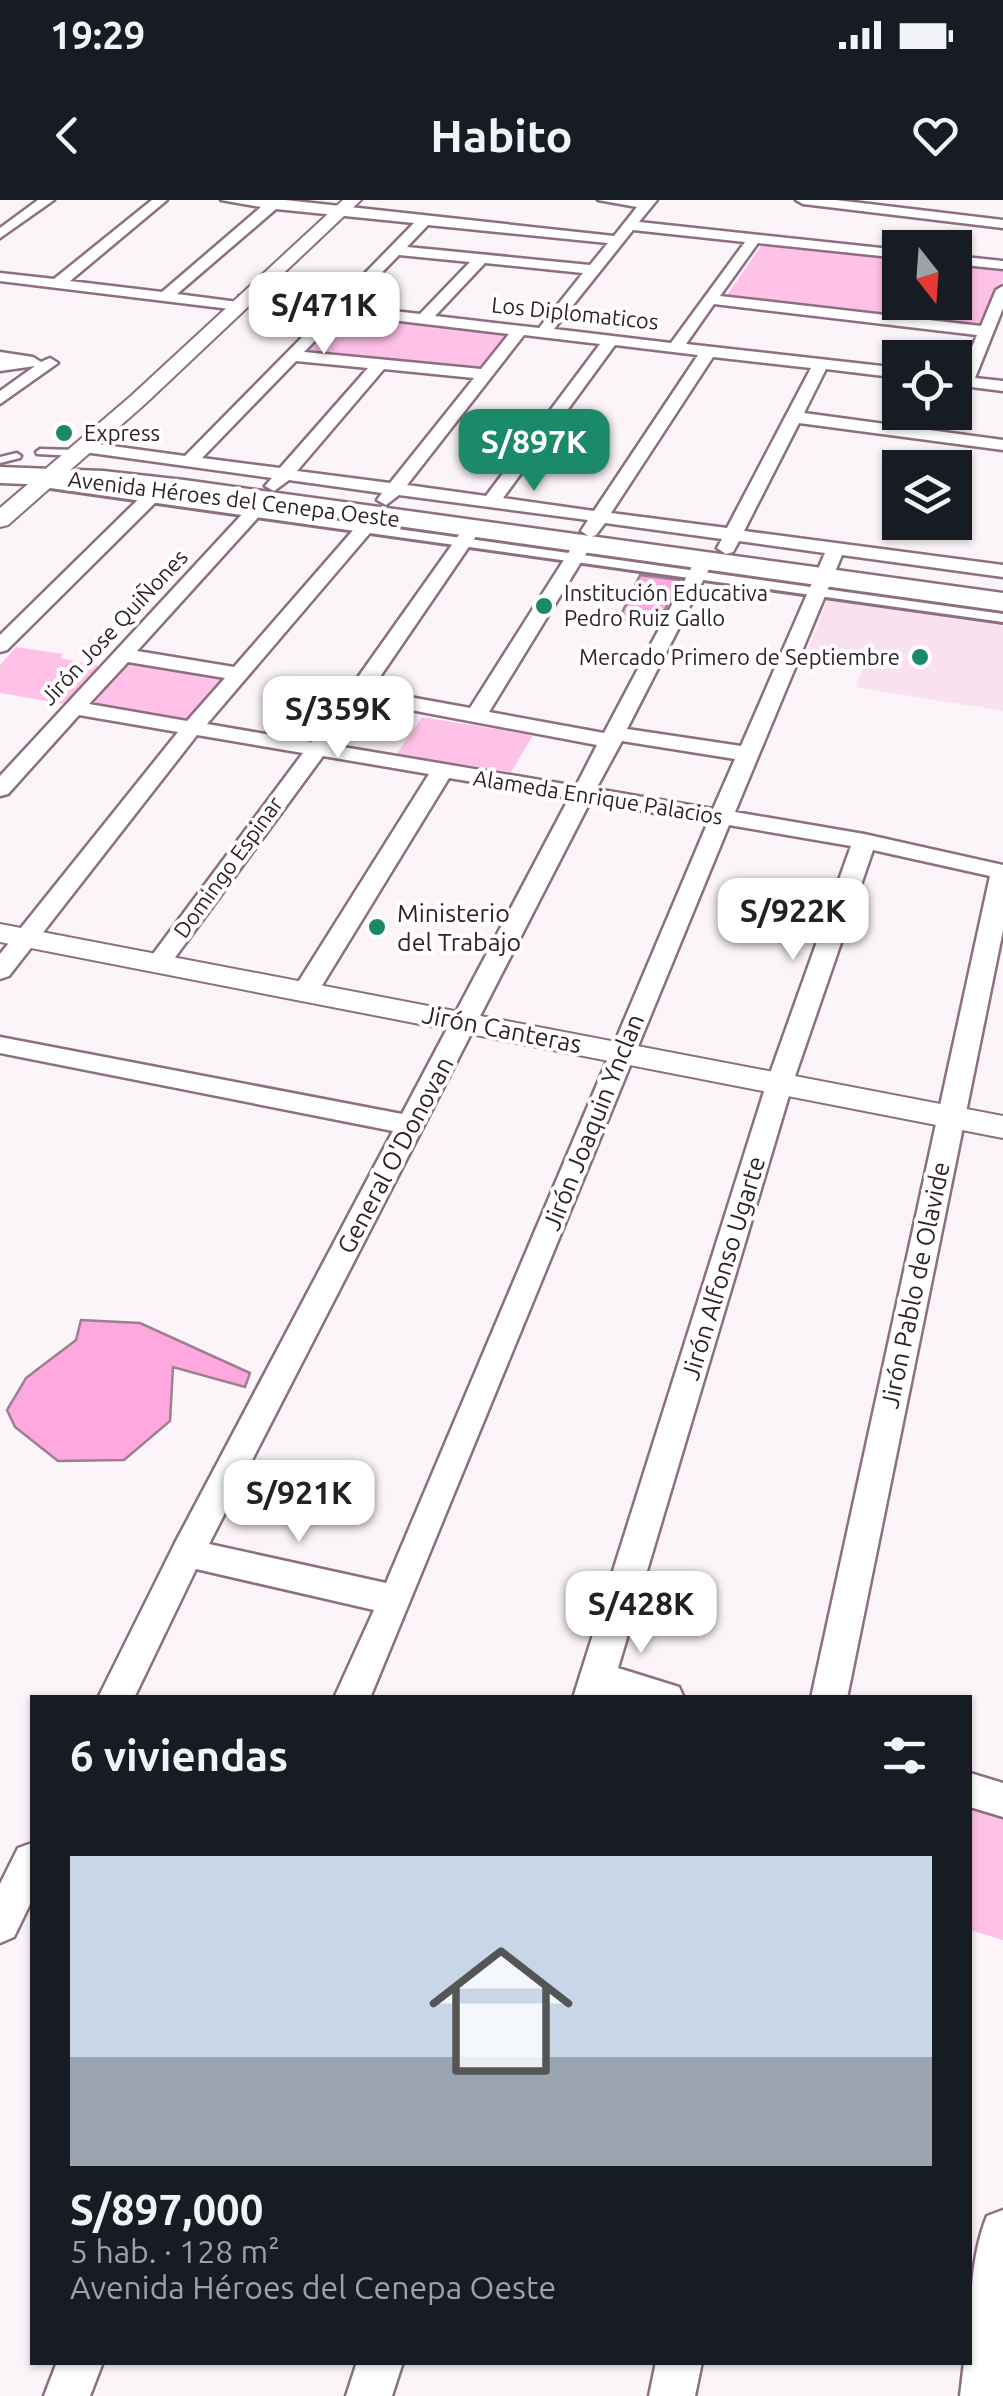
<!DOCTYPE html>
<html lang="es">
<meta charset="utf-8">
<style>
:root{--surface:#171b24;--page:#242831;--text:#f1f3f6;--muted:#9ea1a6;--accent:#1a8a69}
body{margin:0;font-family:Ubuntu,sans-serif;background:var(--page);color:var(--text);height:100vh;display:flex;flex-direction:column;font-size:38px;white-space:nowrap}
*{box-sizing:border-box;margin:0}
p{font-size:32px;color:var(--muted)}
.icon{flex:none;width:55px;height:55px;fill:none;stroke:currentColor;stroke-width:2;stroke-linecap:round;stroke-linejoin:round}
.map{position:relative;flex:1;overflow:hidden}
.drawer{position:absolute;left:30px;top:1495px;width:942px;height:670px;display:flex;flex-direction:column;background:var(--surface);border-radius:0px;box-shadow:0 2px 8px #0004}
.drawer>*{flex:none}
.needle{width:65px;rotate:163deg}
.fabs{position:absolute;left:882px;top:30px;display:grid;gap:20px}
.fabs a{display:grid;place-items:center;width:90px;height:90px;border-radius:0px;background:var(--surface);box-shadow:0 2px 8px #0004;font-size:50px}
.price{position:absolute;translate:-50% -85px;padding:0 22px;border-radius:20px;background:#fff;color:#222;font-size:32px;line-height:65px;filter:drop-shadow(0 2px 5px #0008)}
.price::after{content:'';position:absolute;left:50%;top:60px;width:30px;height:22px;margin-left:-15px;background:inherit;clip-path:polygon(0 0,100% 0,50% 100%)}
.price.active{background:var(--accent);color:#fff}
ul{padding:0;list-style:none}
li{display:grid;align-content:center;gap:20px;height:530px;padding:0 40px}
li span{display:grid;place-items:center;height:310px;border-radius:0px;color:#555}
li>.icon{margin-inline-start:auto}
span .icon{width:180px;height:180px;fill:#fffc;stroke-width:1}
li b{font-size:42px}
h2{display:flex;justify-content:space-between;align-items:center;height:120px;padding:0 40px;font-size:42px}
.status{display:flex;justify-content:space-between;align-items:center;height:70px;padding:0 50px;background:var(--surface);direction:ltr}
.status svg{height:28px;fill:currentColor}
header{display:flex;justify-content:space-between;align-items:center;height:130px;padding:0 40px;background:var(--surface);font-size:45px;font-weight:600}
.map>svg:first-child{display:block}
</style>
<div class="status"><b>19:29</b><svg viewBox="0 0 49 12"><path d="M0 12V9h3v3zM5 12V6h3v6zM10 12V3h3v9zM15 12V0h3v12zM26 1h20v11H26zM47 4h2v5h-2z"/></svg></div>
<header><svg class="icon" aria-label="back" viewBox="0 0 24 24"><path d="M15 5l-7 7 7 7"/></svg>Habito<svg class="icon" aria-label="heart" viewBox="0 0 24 24"><path d="M12 20l-8-8c-3-5 5-10 8-4 3-6 11-1 8 4z"/></svg></header>
<div class="map">
<svg width="1003" height="2196" viewBox="0 0 1003 2196">
<rect width="100%" height="100%" fill="#fbf4f8"/>
<!-- built -->
<polygon fill="#fae1f0" points="827,400 1003,424 1003,511 856,487 865,462 807,452"/>
<!-- green -->
<g fill="#ffc1e7">
<polygon points="763,43 900,57 900,102 955,102 955,63 1003,68 1003,79 983,128 725,98"/>
<polygon points="346,114 512,133 481,171 309,154 306,151"/>
<polygon points="16,447 63,454 60,458 104,467 70,505 0,493 0,465"/>
<polygon points="124,461 232,477 192,526 81,506"/>
<polygon points="422,517 533,535 511,572 397,554"/>
<polygon points="970,1608 1003,1618 1003,1740 970,1730"/>
</g>
<!-- building -->
<g fill="#fea8df" stroke="#9e7f92" stroke-width="2.5">
<polygon points="640,375 680,380 657,425 619,419"/>
<polygon points="81,1120 140,1123 250,1173 245,1187 173,1167 170,1221 124,1260 58,1261 15,1227 7,1210 26,1178 76,1140"/>
</g>
<g fill="none" stroke-linecap="round" stroke-linejoin="round">
<!-- service casing -->
<g stroke="#8d6f81" stroke-width="5">
<g id="service">
<polygon points="40,249 76,250 80,253 76,256 37,254 36,252"/>
<polygon points="17,253 21,256 20,258 0,263 0,257"/>
</g>
</g>
<!-- pedestrian casing -->
<g stroke="#8d6f81" stroke-width="6">
<polygon id="pedestrian" points="41,279 1003,414 1003,422 36,286 34,283"/>
</g>
<!-- minor casing -->
<g stroke="#8d6f81" stroke-width="5">
<g id="minor">
<polygon points="38,0 54,0 0,38 0,28"/>
<path d="M 152,0 L 167,0 L 70,81 L 162,92 L 261,7 L 221,0 L 285,0 L 614,36 L 637,7 L 598,0 L 657,0 L 639,22 L 900,50 L 900,58 L 758,43 L 720,96 L 981,126 L 996,90 L 1003,86 L 1003,108 L 975,178 L 1003,181 L 1003,191 L 955,185 L 955,175 L 960,176 L 977,135 L 714,104 L 686,144 L 900,168 L 900,178 L 826,169 L 804,213 L 1003,240 L 1003,250 L 799,223 L 744,331 L 1003,365 L 1003,377 L 842,355 L 735,612 L 864,634 L 1003,665 L 1003,730 L 847,1498 L 811,1498 L 990,676 L 873,650 L 793,882 L 618,1468 L 679,1487 L 684,1498 L 573,1498 L 767,882 L 851,646 L 729,625 L 370,1498 L 334,1498 L 374,1410 L 196,1369 L 134,1498 L 98,1498 L 175,1343 L 393,931 L 0,853 L 0,837 L 402,914 L 569,598 L 449,578 L 318,792 L 305,800 L 292,792 L 429,574 L 323,556 L 168,767 L 159,770 L 147,762 L 303,553 L 197,535 L 9,776 L 0,779 L 0,754 L 178,532 L 79,515 L 8,594 L 0,596 L 0,576 L 259,296 L 265,295 L 274,300 L 137,451 L 234,467 L 369,312 L 381,312 L 381,320 L 207,524 L 312,542 L 466,325 L 472,324 L 481,329 L 371,490 L 470,508 L 574,344 L 583,338 L 592,344 L 489,512 L 604,533 L 695,361 L 704,355 L 713,361 L 627,529 L 741,546 L 825,353 L 739,341 L 733,352 L 726,354 L 717,348 L 722,339 L 605,323 L 596,335 L 590,337 L 581,331 L 588,320 L 399,295 L 386,305 L 377,300 L 382,293 L 289,280 L 274,291 L 265,286 L 272,278 L 77,251 L 74,247 L 83,242 L 185,256 L 326,113 L 244,103 L 243,109 L 238,110 L 0,81 L 0,73 L 54,79 ZM 276,9 L 414,23 L 334,105 L 244,95 L 239,96 L 238,102 L 177,94 ZM 428,25 L 608,43 L 590,65 L 407,47 ZM 633,30 L 745,42 L 671,143 L 554,129 ZM 399,55 L 470,62 L 420,114 L 349,106 ZM 485,63 L 583,73 L 539,128 L 435,116 ZM 341,114 L 509,134 L 481,169 L 304,152 ZM 524,135 L 600,144 L 486,296 L 407,285 ZM 615,145 L 698,155 L 594,311 L 503,298 ZM 713,157 L 811,168 L 727,328 L 611,313 ZM 296,161 L 368,168 L 280,268 L 202,258 ZM 384,169 L 474,178 L 390,283 L 297,271 ZM 128,462 L 225,478 L 187,521 L 89,504 ZM 363,501 L 597,545 L 576,586 L 331,545 ZM 622,541 L 735,559 L 713,609 L 596,589 ZM 590,602 L 708,622 L 386,1383 L 209,1344 Z"/>
<polygon points="796,0 836,0 1003,20 1003,28 803,4"/>
<polygon points="955,56 1003,61 1003,69 955,64"/>
<polygon points="0,152 33,157 41,162 50,158 58,163 0,204 0,191 35,166 0,171"/>
<polygon points="162,281 168,282 168,290 7,450 0,452 0,435 156,282"/>
<polygon points="970,1573 1003,1583 1003,1617 970,1607"/>
<polygon points="32,1643 32,1700 14,1737 0,1743 0,1684 18,1648"/>
<path d="M 1003,2010 L 1003,2196 L 960,2196 L 964,2162 L 970,2162 C 970,2116 969,2060 987,2016 Z"/>
<polygon points="57,2162 103,2162 90,2196 44,2196"/>
<polygon points="357,2162 403,2162 392,2196 346,2196"/>
<polygon points="656,2162 702,2162 695,2196 649,2196"/>
</g>
</g>
<!-- tertiary casing -->
<g stroke="#8d6f81" stroke-width="4">
<g id="tertiary">
<polygon points="343,0 361,0 145,204 8,325 0,327 0,308 131,196"/>
<polygon points="0,724 1003,916 1003,938 0,742"/>
</g>
</g>
<!-- secondary casing -->
<g stroke="#8d6f81" stroke-width="5">
<polygon id="secondary" points="0,267 103,271 184,280 1003,393 1003,411 184,296 103,287 0,283"/>
</g>
<!-- service -->
<use href="#service" fill="#fff" fill-rule="evenodd"/>
<!-- pedestrian -->
<use href="#pedestrian" fill="#fff" fill-rule="evenodd"/>
<!-- minor -->
<use href="#minor" fill="#fff" fill-rule="evenodd"/>
<!-- tertiary -->
<use href="#tertiary" fill="#fff" fill-rule="evenodd"/>
<!-- secondary -->
<use href="#secondary" fill="#fff" fill-rule="evenodd"/>
</g>
<!-- markers -->
<g fill="#1a8a69" stroke="#fff" stroke-width="4">
<circle cx="64" cy="233" r="10"/>
<circle cx="544" cy="406" r="10"/>
<circle cx="920" cy="457" r="10"/>
<circle cx="377" cy="727" r="10"/>
</g>
<g text-anchor="middle" stroke-width="8" stroke-linejoin="round" paint-order="stroke">
<!-- far-street labels -->
<g font-size="22" fill="#2f222a" stroke="#fff">
<text transform="translate(575 113) rotate(6)" y="8">Los Diplomaticos</text>
<text transform="translate(234 299) rotate(7)" y="8">Avenida Héroes del Cenepa Oeste</text>
<text transform="translate(114 427) rotate(-47)" y="8">Jirón Jose QuiÑones</text>
<text transform="translate(598 597) rotate(9)" y="8">Alameda Enrique Palacios</text>
<text transform="translate(228 667) rotate(-54)" y="8">Domingo Espinar</text>
</g>
<!-- far-poi labels -->
<g font-size="22" fill="#2f222a" stroke="#fff" text-anchor="start">
<text x="84" y="241">Express</text>
<text x="564" y="401">Institución Educativa<tspan x="564" dy="25">Pedro Ruiz Gallo</tspan></text>
<text x="900" y="465" text-anchor="end">Mercado Primero de Septiembre</text>
</g>
<!-- poi labels -->
<g font-size="25" fill="#2f222a" stroke="#fff" text-anchor="start">
<text x="397" y="722">Ministerio<tspan x="397" dy="29">del Trabajo</tspan></text>
</g>
<!-- street labels -->
<g font-size="25" fill="#2f222a" stroke="#fff">
<text transform="translate(502 829) rotate(11)" y="9">Jirón Canteras</text>
<text transform="translate(593 922) rotate(-68)" y="9">Jirón Joaquin Ynclan</text>
<text transform="translate(395 955) rotate(-62)" y="9">General O'Donovan</text>
<text transform="translate(723 1068) rotate(-73)" y="9">Jirón Alfonso Ugarte</text>
<text transform="translate(915 1085) rotate(-78)" y="9">Jirón Pablo de Olavide</text>
</g>
</g>
</svg>
<div class="fabs">
<a><svg class="needle" viewBox="-14 -14 28 28"><path d="M0-13l5 13h-10z" fill="#e53935"/><path d="M0 13l5-13h-10z" fill="#9ea1a6"/></svg></a>
<a><svg class="icon" aria-label="locate" viewBox="0 0 24 24"><circle cx="12" cy="12" r="6"/><path d="M12 2v4M12 18v4M2 12h4M18 12h4"/></svg></a>
<a><svg class="icon" aria-label="layers" viewBox="0 0 24 24"><path d="M12 4l9 5-9 5-9-5zM3 14l9 5 9-5"/></svg></a>
</div>
<b class="price" style="left:324px;top:157px">S/471K</b>
<b class="price active" style="left:534px;top:294px">S/897K</b>
<b class="price" style="left:338px;top:561px">S/359K</b>
<b class="price" style="left:793px;top:763px">S/922K</b>
<b class="price" style="left:299px;top:1345px">S/921K</b>
<b class="price" style="left:641px;top:1456px">S/428K</b>
<section class="drawer">
<h2>6 viviendas<svg class="icon" aria-label="filters" viewBox="0 0 24 24"><path d="M4 7h16M4 17h16"/><circle cx="9" cy="7" r="2"/><circle cx="15" cy="17" r="2"/></svg></h2>
<ul>
<li><span style="background:linear-gradient(#c9d6e8 65%,#9aa5b1 0)"><svg class="icon" aria-label="home" viewBox="0 0 24 24"><path d="M3 11l9-7 9 7M6 9v11h12V9"/></svg></span><div><b>S/897,000</b><p>5 hab. · 128 m²</p><p>Avenida Héroes del Cenepa Oeste</p></div></li>
</ul>
</section>
</div>
